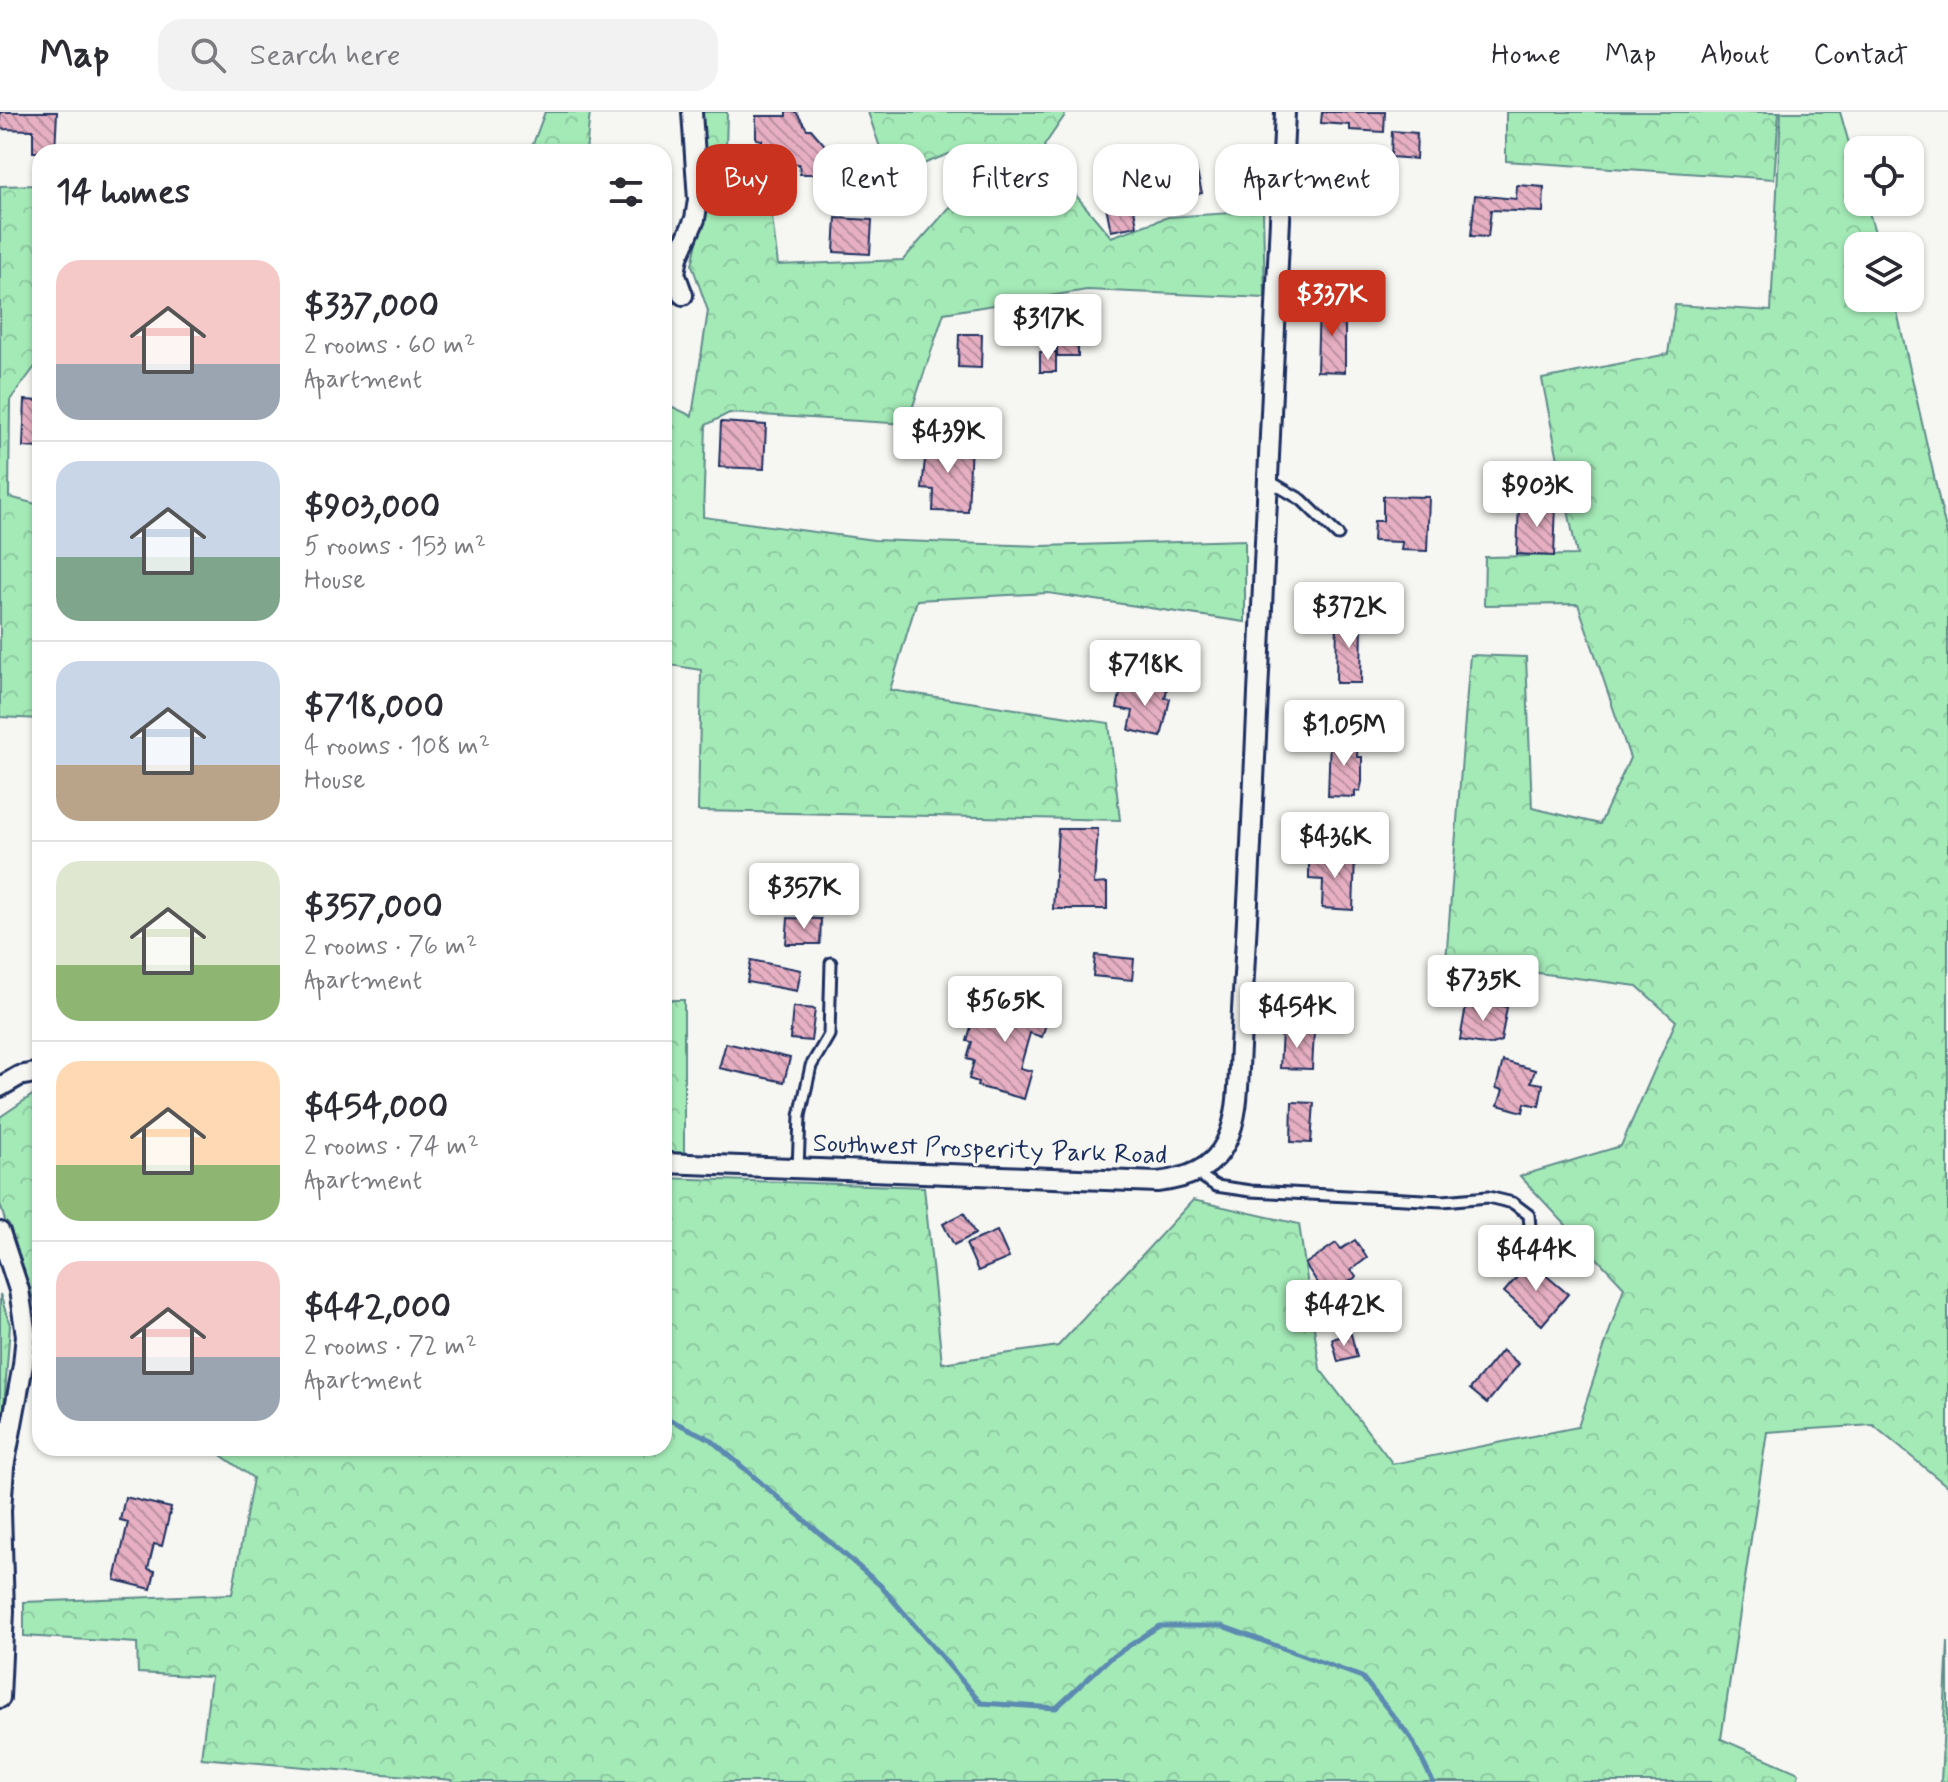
<!DOCTYPE html>
<meta charset="utf-8">
<style>
:root{--surface:#fff;--page:#f2f2f3;--text:#2b2b33;--muted:#7c7c81;--line:#e1e1e2;--accent:#c8321e}
body{margin:0;font-family:Mynerve,sans-serif;background:var(--page);color:var(--text);height:100vh;display:flex;flex-direction:column;font-size:30px;white-space:nowrap}
*{box-sizing:border-box;margin:0}
p{font-size:26px;color:var(--muted)}
.icon{flex:none;width:44px;height:44px;fill:none;stroke:currentColor;stroke-width:2;stroke-linecap:round;stroke-linejoin:round}
.map{position:relative;flex:1;overflow:hidden}
.side{position:absolute;left:32px;top:32px;width:640px;height:1312px;display:flex;flex-direction:column;background:var(--surface);border-radius:24px;box-shadow:0 2px 6px #0004}
.side>*{flex:none}
.top-card{position:absolute;left:696px;top:32px;width:760px;height:72px;display:flex;gap:16px}
.tools{position:absolute;left:1844px;top:24px;display:grid;gap:16px}
.tools a{display:grid;place-items:center;width:80px;height:80px;border-radius:16px;background:var(--surface);box-shadow:0 2px 6px #0004;font-size:40px}
.price{position:absolute;translate:-50% -68px;padding:0 18px;border-radius:8px;background:#fff;color:#222;font-size:26px;line-height:52px;filter:drop-shadow(0 2px 4px #0008)}
.price::after{content:'';position:absolute;left:50%;top:48px;width:24px;height:18px;margin-left:-12px;background:inherit;clip-path:polygon(0 0,100% 0,50% 100%)}
.price.active{background:var(--accent);color:#fff}
ul{padding:0;list-style:none}
li{display:flex;align-items:center;gap:24px;height:200px;padding:0 24px}
li+li{border-top:2px solid var(--line)}
li span{display:grid;place-items:center;flex:none;width:224px;height:160px;border-radius:24px;color:#555}
li>.icon{margin-inline-start:auto}
span .icon{width:96px;height:96px;fill:#fffc;stroke-width:1}
li b{font-size:34px}
h2{display:flex;justify-content:space-between;align-items:center;height:96px;padding:0 24px;font-size:34px}
.tag{padding:0 28px;border-radius:24px;background:var(--surface);box-shadow:0 2px 6px #0004;font-size:28px;line-height:72px}
.tag.active{background:var(--accent);color:#fff}
header{display:flex;align-items:center;gap:48px;box-sizing:border-box;height:112px;padding:0 40px;background:var(--surface);border-bottom:2px solid var(--line)}
header strong{font-size:38px}
nav{display:flex;gap:44px;margin-inline-start:auto;font-size:28px}
.search{width:560px;height:72px;background:var(--page);display:flex;align-items:center;gap:20px;box-sizing:border-box;padding:0 28px;border-radius:24px;color:var(--muted);font-size:30px}
.map>svg:first-child{display:block}
</style>
<header>
<strong>Map</strong>
<div class="search"><svg class="icon" aria-label="search" viewBox="0 0 24 24"><circle cx="10" cy="10" r="6"/><path d="M15 15l6 6"/></svg>Search here</div>
<nav><a>Home</a><a>Map</a><a>About</a><a>Contact</a></nav>
</header>
<div class="map">
<svg width="1948" height="1670" viewBox="0 0 1948 1670">
<defs>
<pattern id="forest-crowns" width="20" height="18" patternUnits="userSpaceOnUse" patternTransform="scale(2)"><rect width="20" height="18" fill="#a4eab7"/><path d="M2 6a3 3 0 1 1 6 0M12 15a3 3 0 1 1 6 0" fill="none" stroke="#8dc9a0"/></pattern>
<pattern id="building-back-hatch" width="6" height="6" patternUnits="userSpaceOnUse" patternTransform="scale(2)"><rect width="6" height="6" fill="#e7afc2"/><path d="M-1 5l2 2M0 0l6 6M5-1l2 2" fill="none" stroke="#ba8fa1"/></pattern>
</defs>
<rect width="100%" height="100%" fill="#f6f6f2"/>
<filter id="ink" filterUnits="userSpaceOnUse"><feTurbulence type="fractalNoise" baseFrequency=".0125" numOctaves="2"/><feDisplacementMap in="SourceGraphic" scale="16" xChannelSelector="R" yChannelSelector="G"/><feConvolveMatrix kernelMatrix="1 2 1 2 8 2 1 2 1" color-interpolation-filters="sRGB"/></filter>
<g filter="url(#ink)">
<!-- forest -->
<g fill="url(#forest-crowns)" stroke="#608c8a" stroke-width="2">
<polygon points="545,0 590,0 586,40 530,40"/>
<polygon points="699,0 727,0 726,39 767,65 778,153 903,148 949,96 998,67 997,41 959,38 890,65 868,0 1067,0 1044,34 1073,80 1111,125 1168,105 1263,99 1265,186 1087,178 944,201 907,312 729,301 706,313 703,405 874,428 1042,434 1245,428 1245,510 1048,481 917,488 890,578 1109,611 1120,708 698,699 701,558 664,552 664,291 692,304 708,199 692,153 705,94"/>
<polygon points="1506,0 1779,0 1774,67 1506,49"/>
<polygon points="1781,0 1840,0 1858,63 1858,90 1866,90 1879,134 1858,134 1858,186 1894,186 1948,427 1948,1375 1873,1313 1767,1320 1721,1627 1799,1661 1797,1670 453,1670 452,1668 201,1646 211,1565 138,1561 137,1531 24,1524 24,1490 232,1482 253,1366 211,1336 664,1336 664,1066 924,1075 942,1251 1058,1234 1193,1088 1299,1112 1320,1257 1393,1352 1578,1315 1624,1175 1520,1064 1621,1034 1676,909 1637,874 1446,849 1470,543 1526,545 1532,696 1600,712 1630,646 1578,492 1484,493 1485,445 1577,443 1542,267 1668,242 1675,193 1771,199"/>
<polygon points="40,73 40,248 10,288 9,385 40,393 40,607 0,605 0,74"/>
<polygon points="664,888 684,888 684,1041 664,1040"/>
<polygon points="40,978 40,1204 13,1135 0,1092 0,1005"/>
<polygon points="0,1182 10,1213 3,1309 0,1309"/>
<polygon points="1948,1529 1948,1670 1941,1670"/>
</g>
<g fill="none" stroke-linecap="round" stroke-linejoin="round">
<!-- stream -->
<polyline stroke="#5b8ab0" stroke-width="5" points="664,1305 710,1327 880,1473 981,1591 1056,1596 1109,1547 1159,1514 1222,1514 1362,1565 1411,1626 1433,1670"/>
</g>
<!-- building -->
<g fill="url(#building-back-hatch)" stroke="#1b2f5e" stroke-width="2">
<polygon points="0,0 57,0 55,40 33,40 33,18 0,17"/>
<polygon points="786,0 796,0 807,17 811,17 824,32 823,62 800,62 799,52 761,51 762,28 756,27 756,4 786,4"/>
<polygon points="1322,0 1385,0 1384,20 1350,18 1350,13 1321,11"/>
<polygon points="1392,19 1417,21 1416,47 1391,45"/>
<polygon points="970,43 992,45 990,64 967,62"/>
<polygon points="1196,56 1202,81 1165,90 1159,66"/>
<polygon points="1336,68 1349,68 1348,96 1335,95"/>
<polygon points="1517,73 1544,75 1543,100 1491,98 1488,125 1471,124 1475,83 1516,87"/>
<polygon points="1130,74 1137,114 1111,119 1103,79"/>
<polygon points="836,106 872,108 870,142 834,140"/>
<polygon points="1319,191 1345,191 1345,260 1317,259"/>
<polygon points="1037,194 1079,194 1079,206 1086,206 1086,219 1078,219 1078,244 1057,244 1057,210 1037,209"/>
<polygon points="959,222 982,222 981,256 958,255"/>
<rect x="1040" y="240" width="16" height="20"/>
<polygon points="25,288 40,289 40,336 23,335"/>
<polygon points="721,310 766,313 764,357 719,355"/>
<polygon points="927,328 971,330 968,400 933,399 934,378 922,377"/>
<polygon points="1383,384 1429,385 1427,439 1401,438 1402,430 1373,429 1374,409 1383,409"/>
<polygon points="1519,391 1556,392 1554,444 1517,442"/>
<polygon points="1337,506 1362,506 1361,571 1336,571"/>
<polygon points="1137,570 1167,577 1165,586 1170,587 1161,625 1129,618 1133,599 1117,596 1122,573 1136,576"/>
<polygon points="1330,625 1358,626 1357,645 1362,645 1362,670 1360,679 1355,679 1355,685 1328,684"/>
<polygon points="1058,717 1098,717 1094,772 1107,771 1107,797 1053,797"/>
<polygon points="1309,743 1355,744 1353,798 1322,796 1323,768 1309,767"/>
<polygon points="788,806 821,807 820,832 786,832"/>
<polygon points="1095,843 1134,847 1132,868 1093,864"/>
<polygon points="751,848 801,858 797,879 747,870"/>
<polygon points="996,879 1032,887 1030,893 1050,899 1042,925 1030,921 1020,956 1032,959 1024,987 977,974 978,970 969,967 974,949 967,947 972,930 967,929 972,911 978,913 982,897 990,899"/>
<polygon points="1467,888 1507,895 1501,929 1490,933 1460,928"/>
<polygon points="793,895 815,897 811,929 790,927"/>
<polygon points="1282,918 1314,920 1312,957 1280,956"/>
<polygon points="726,931 790,946 784,970 719,956"/>
<polygon points="1503,949 1535,958 1531,970 1543,972 1539,994 1525,991 1523,1000 1498,993 1503,978 1496,976"/>
<polygon points="1292,990 1314,991 1311,1031 1291,1030"/>
<polygon points="964,1101 975,1122 954,1133 943,1112"/>
<polygon points="997,1119 1009,1146 978,1159 966,1132"/>
<polygon points="1355,1128 1367,1146 1351,1158 1356,1165 1335,1179 1329,1172 1322,1177 1305,1152 1336,1131 1341,1137"/>
<polygon points="1530,1150 1568,1182 1542,1213 1504,1180"/>
<polygon points="1351,1222 1357,1245 1338,1250 1332,1227"/>
<polygon points="1502,1238 1519,1252 1487,1291 1470,1277"/>
<polygon points="125,1385 171,1396 162,1434 154,1432 148,1457 155,1459 151,1477 115,1468 128,1410 120,1408"/>
</g>
<g fill="none" stroke-linecap="round" stroke-linejoin="round">
<!-- service casing -->
<g stroke="#1b2f5e" stroke-width="15">
<g id="service">
<polyline points="1269,369 1302,388 1338,423"/>
<polyline points="798,1057 800,1004 811,954 829,923 831,851"/>
<polyline points="1196,1061 1216,1074 1251,1079 1443,1089 1488,1085 1513,1091 1529,1103 1531,1127 1520,1136"/>
</g>
</g>
<!-- minor casing -->
<g stroke="#1b2f5e" stroke-width="24">
<g id="minor">
<polyline points="683,183 675,161 678,145 695,107 698,88 692,0"/>
<polyline points="0,975 19,964 40,960"/>
<path d="M 664,1051 L 1157,1070 C 1185,1067 1213,1058 1226,1030 C 1240,1002 1238,965 1240,935 C 1243,881 1246,827 1249,772 C 1262,515 1274,258 1285,0"/>
<polyline points="0,1120 19,1178 26,1223 23,1253 4,1355 1,1399 4,1499 0,1586"/>
</g>
</g>
<!-- service -->
<use href="#service" stroke="#f6f6f2" stroke-width="9"/>
<!-- minor -->
<use href="#minor" stroke="#f6f6f2" stroke-width="18"/>
</g>
</g>
<g text-anchor="middle" stroke-width="6" stroke-linejoin="round" paint-order="stroke">
<!-- street labels -->
<g font-size="26" fill="#1b2f5e" stroke="#f6f6f2">
<text transform="translate(990 1036) rotate(2)" y="9">Southwest Prosperity Park Road</text>
</g>
</g>
</svg>
<div class="tools">
<a><svg class="icon" aria-label="locate" viewBox="0 0 24 24"><circle cx="12" cy="12" r="6"/><path d="M12 2v4M12 18v4M2 12h4M18 12h4"/></svg></a>
<a><svg class="icon" aria-label="layers" viewBox="0 0 24 24"><path d="M12 4l9 5-9 5-9-5zM3 14l9 5 9-5"/></svg></a>
</div>
<b class="price active" style="left:1332px;top:226px">$337K</b>
<b class="price" style="left:1048px;top:250px">$317K</b>
<b class="price" style="left:948px;top:363px">$439K</b>
<b class="price" style="left:1537px;top:417px">$903K</b>
<b class="price" style="left:1349px;top:538px">$372K</b>
<b class="price" style="left:1145px;top:596px">$718K</b>
<b class="price" style="left:1344px;top:656px">$1.05M</b>
<b class="price" style="left:1335px;top:768px">$436K</b>
<b class="price" style="left:804px;top:819px">$357K</b>
<b class="price" style="left:1483px;top:911px">$735K</b>
<b class="price" style="left:1005px;top:932px">$565K</b>
<b class="price" style="left:1297px;top:938px">$454K</b>
<b class="price" style="left:1536px;top:1181px">$444K</b>
<b class="price" style="left:1344px;top:1236px">$442K</b>
<div class="top-card">
<a class="tag active">Buy</a>
<a class="tag">Rent</a>
<a class="tag">Filters</a>
<a class="tag">New</a>
<a class="tag">Apartment</a>
</div>
<section class="side">
<h2>14 homes<svg class="icon" aria-label="filters" viewBox="0 0 24 24"><path d="M4 7h16M4 17h16"/><circle cx="9" cy="7" r="2"/><circle cx="15" cy="17" r="2"/></svg></h2>
<ul>
<li><span style="background:linear-gradient(#f6c9c9 65%,#9aa5b1 0)"><svg class="icon" aria-label="home" viewBox="0 0 24 24"><path d="M3 11l9-7 9 7M6 9v11h12V9"/></svg></span><div><b>$337,000</b><p>2 rooms · 60 m²</p><p>Apartment</p></div></li>
<li><span style="background:linear-gradient(#c9d6e8 60%,#7fa58c 0)"><svg class="icon" aria-label="home" viewBox="0 0 24 24"><path d="M3 11l9-7 9 7M6 9v11h12V9"/></svg></span><div><b>$903,000</b><p>5 rooms · 153 m²</p><p>House</p></div></li>
<li><span style="background:linear-gradient(#c9d6e8 65%,#b9a48a 0)"><svg class="icon" aria-label="home" viewBox="0 0 24 24"><path d="M3 11l9-7 9 7M6 9v11h12V9"/></svg></span><div><b>$718,000</b><p>4 rooms · 108 m²</p><p>House</p></div></li>
<li><span style="background:linear-gradient(#dfe7d0 65%,#8fb573 0)"><svg class="icon" aria-label="home" viewBox="0 0 24 24"><path d="M3 11l9-7 9 7M6 9v11h12V9"/></svg></span><div><b>$357,000</b><p>2 rooms · 76 m²</p><p>Apartment</p></div></li>
<li><span style="background:linear-gradient(#ffd9b3 65%,#8fb573 0)"><svg class="icon" aria-label="home" viewBox="0 0 24 24"><path d="M3 11l9-7 9 7M6 9v11h12V9"/></svg></span><div><b>$454,000</b><p>2 rooms · 74 m²</p><p>Apartment</p></div></li>
<li><span style="background:linear-gradient(#f6c9c9 60%,#9aa5b1 0)"><svg class="icon" aria-label="home" viewBox="0 0 24 24"><path d="M3 11l9-7 9 7M6 9v11h12V9"/></svg></span><div><b>$442,000</b><p>2 rooms · 72 m²</p><p>Apartment</p></div></li>
</ul>
</section>
</div>
